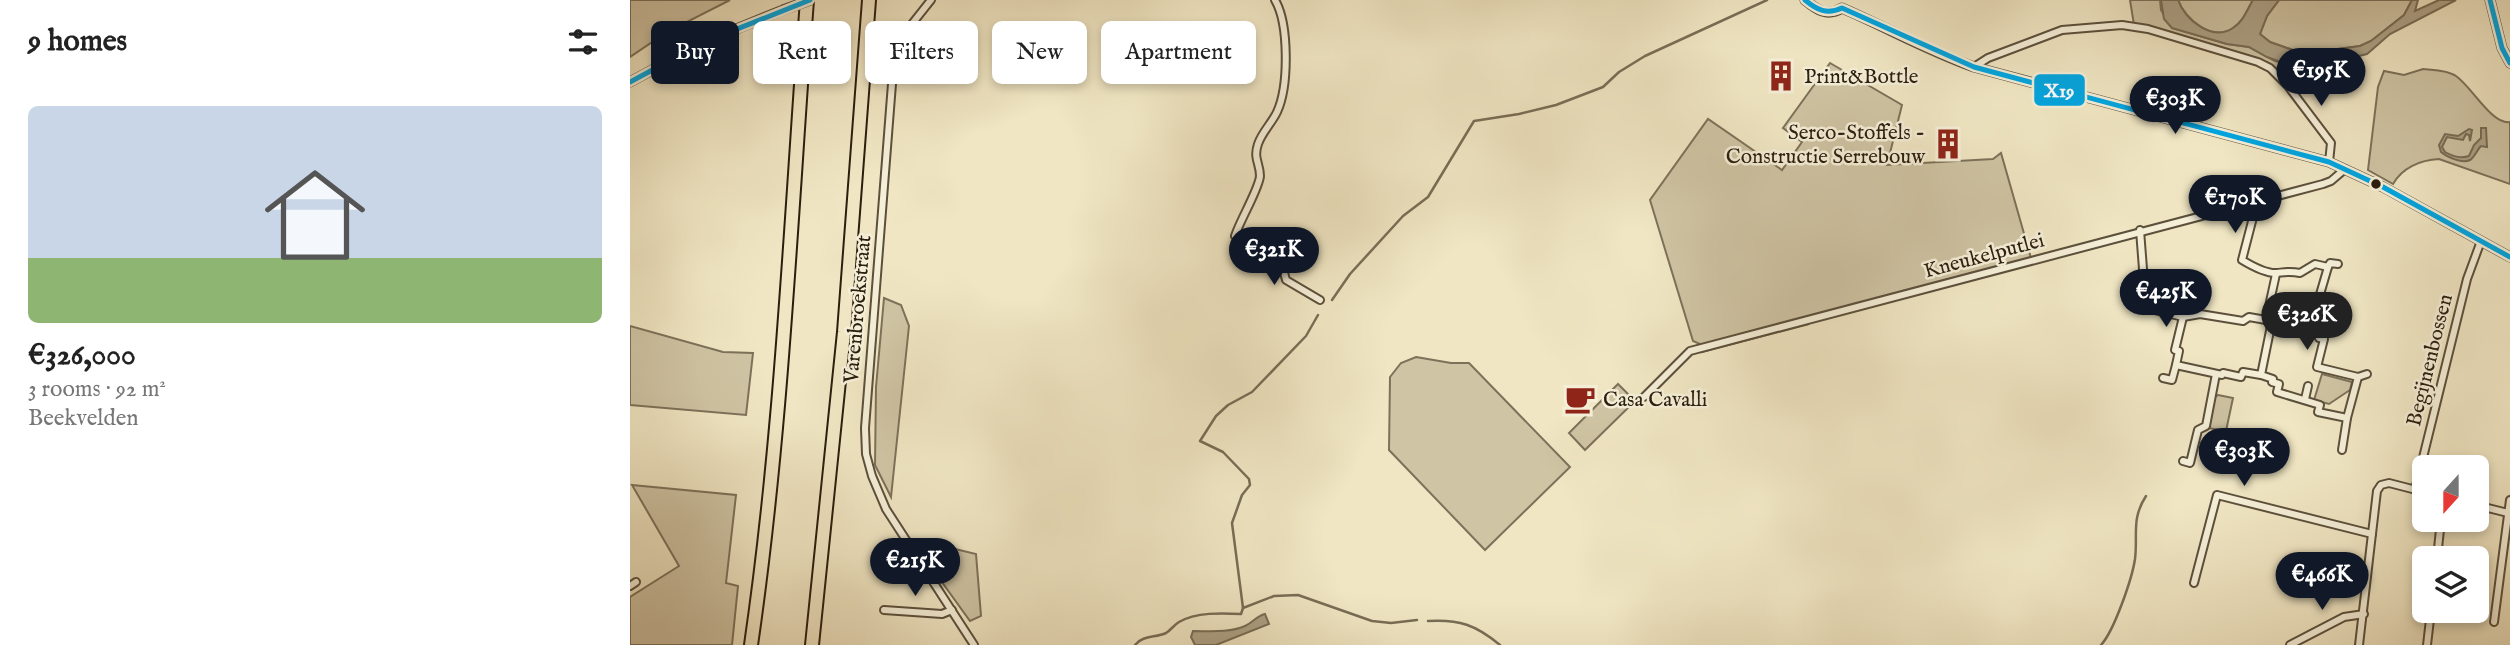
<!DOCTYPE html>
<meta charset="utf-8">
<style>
:root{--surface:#fff;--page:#f6f6f6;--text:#222;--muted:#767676;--accent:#111827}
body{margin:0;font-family:"IM FELL English",serif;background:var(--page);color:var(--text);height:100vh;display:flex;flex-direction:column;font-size:26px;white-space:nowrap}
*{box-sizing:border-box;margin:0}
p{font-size:23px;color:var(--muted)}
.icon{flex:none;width:38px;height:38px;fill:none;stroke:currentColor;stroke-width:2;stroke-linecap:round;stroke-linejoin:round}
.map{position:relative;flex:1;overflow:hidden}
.side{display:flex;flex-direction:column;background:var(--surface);width:630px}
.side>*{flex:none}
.guide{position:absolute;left:21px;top:21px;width:665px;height:63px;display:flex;gap:14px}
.needle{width:46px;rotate:201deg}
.controls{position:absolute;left:1782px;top:455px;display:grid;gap:14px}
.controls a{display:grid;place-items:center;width:77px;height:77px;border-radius:10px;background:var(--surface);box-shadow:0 4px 10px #0003;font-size:35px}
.price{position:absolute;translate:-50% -60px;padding:0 16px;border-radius:24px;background:var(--accent);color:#fff;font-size:23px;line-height:46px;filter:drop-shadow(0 2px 4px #0008)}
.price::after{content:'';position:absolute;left:50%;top:42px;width:21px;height:16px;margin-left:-10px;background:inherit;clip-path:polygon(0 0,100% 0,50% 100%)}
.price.on{background:#222;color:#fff}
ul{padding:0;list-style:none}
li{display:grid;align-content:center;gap:14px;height:371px;padding:0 28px}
li span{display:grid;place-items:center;height:217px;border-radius:10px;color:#555}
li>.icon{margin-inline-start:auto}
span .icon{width:126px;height:126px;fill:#fffc;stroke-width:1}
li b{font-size:30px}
h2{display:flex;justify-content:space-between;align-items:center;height:84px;padding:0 28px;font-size:30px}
.chip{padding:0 24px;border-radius:10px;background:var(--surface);box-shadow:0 4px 10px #0003;font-size:24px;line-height:63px}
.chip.on{background:var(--accent);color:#fff}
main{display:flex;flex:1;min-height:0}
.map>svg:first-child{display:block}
</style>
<main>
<section class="side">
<h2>9 homes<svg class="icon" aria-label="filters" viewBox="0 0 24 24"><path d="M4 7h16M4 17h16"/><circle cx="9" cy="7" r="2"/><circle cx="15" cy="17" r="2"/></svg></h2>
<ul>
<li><span style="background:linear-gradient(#c9d6e8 70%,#8fb573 0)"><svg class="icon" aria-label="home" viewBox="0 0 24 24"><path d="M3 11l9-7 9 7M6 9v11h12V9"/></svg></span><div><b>€326,000</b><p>3 rooms · 92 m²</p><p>Beekvelden</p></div></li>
</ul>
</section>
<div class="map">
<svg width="1880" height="645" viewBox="0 0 1880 645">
<rect width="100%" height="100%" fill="#f0e6c3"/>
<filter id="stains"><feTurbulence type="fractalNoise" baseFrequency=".00286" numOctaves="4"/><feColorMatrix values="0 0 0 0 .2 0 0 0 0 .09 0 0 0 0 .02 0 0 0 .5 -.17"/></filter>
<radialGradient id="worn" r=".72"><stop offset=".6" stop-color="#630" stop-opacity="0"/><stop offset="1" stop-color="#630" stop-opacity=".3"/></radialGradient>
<!-- green -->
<g fill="#cfc4a4" stroke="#7d715a" stroke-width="2">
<polygon points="0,0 100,0 37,32 0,57"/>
<polygon points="1500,0 1530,0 1531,10 1542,28 1597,44 1619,47 1645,61 1669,66 1646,70 1504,25"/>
<path d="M 1548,0 L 1623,0 C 1617,10 1613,22 1603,28 C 1582,42 1555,19 1548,0 Z"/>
<polygon points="1649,0 1782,0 1774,15 1741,41 1730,46 1693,51 1677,55 1640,42 1630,34 1637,16"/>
<polygon points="1200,63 1272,105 1257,165 1363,159 1371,153 1401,258 1072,345 1063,341 1020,200 1078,119 1152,170 1172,142 1153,128"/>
<path d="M 1793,69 C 1803,70 1818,70 1826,76 C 1842,87 1862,125 1880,122 L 1880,184 L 1809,159 C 1790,160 1772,168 1763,184 L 1738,170 L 1748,87 L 1754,71 L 1774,75 Z"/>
<polygon points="254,298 271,305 279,326 261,497 245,465 246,387"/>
<polygon points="0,326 93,352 123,353 116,415 0,405"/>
<polygon points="786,357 821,363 839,363 940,467 855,550 759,450 760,377 771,363"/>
<polygon points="1692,374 1722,382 1720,390 1699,404 1684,400"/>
<polygon points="988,384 1005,401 955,450 939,433"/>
<polygon points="1588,395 1603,398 1596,431 1578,428 1585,397"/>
<polygon points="2,485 106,495 96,583 108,586 102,645 0,645 0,597 49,566"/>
<polygon points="288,540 346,554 351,616 340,621 283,542"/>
</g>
<!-- water -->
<g fill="#ada286" stroke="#796d56" stroke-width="2">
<path d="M 1531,0 L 1548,0 C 1555,20 1582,42 1603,28 C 1613,22 1617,10 1623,0 L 1649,0 L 1637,16 L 1630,34 L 1640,42 L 1677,55 L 1693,51 L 1730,46 L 1741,41 L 1774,15 L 1782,0 L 1788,0 L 1785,11 L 1809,0 L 1826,0 L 1760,34 L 1737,54 L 1680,68 L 1656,64 L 1637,57 L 1619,47 L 1597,44 L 1542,28 L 1534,19 Z"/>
<path d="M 1851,128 L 1856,128 L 1857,147 L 1851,146 C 1847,150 1844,158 1840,160 C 1832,164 1817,157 1811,152 L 1809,145 L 1815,134 L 1828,136 L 1839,129 L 1842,130 L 1840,141 L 1839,135 L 1836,134 L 1833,140 L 1817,137 L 1812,147 L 1815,152 C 1822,156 1830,159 1839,156 L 1844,145 L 1851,138 Z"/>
<path d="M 635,614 L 639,624 L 586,645 L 565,645 L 561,637 L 563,631 C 580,631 599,633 615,626 C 624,622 626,616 635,614 Z"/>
</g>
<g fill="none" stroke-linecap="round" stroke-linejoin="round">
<!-- stream -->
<g stroke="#796d56" stroke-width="2.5">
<polyline points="702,300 720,274 773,216 798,197 844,121 889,114 926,105 973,87 989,72 1015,56 1137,0"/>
<polyline points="1071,352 1178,324"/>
<polyline points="613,608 644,596 668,595 742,621 761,623 787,620"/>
<path d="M 798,621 C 829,619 846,625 870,645"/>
<path d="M 505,645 C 513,635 525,638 536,633 C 541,630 544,625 549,622 C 566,612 592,613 611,614 L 613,608 L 602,523 L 612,495 L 620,485 L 619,479 L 593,452 L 570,441 L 586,416 L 598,405 L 622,392 L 676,336 L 688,315"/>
<path d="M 1471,645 C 1484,631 1502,579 1505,559 C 1508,535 1501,519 1516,496"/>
</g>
<!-- minor casing -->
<g stroke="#5c503c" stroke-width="10">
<g id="minor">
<polyline points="301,0 274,34 263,71 235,428 236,454 242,476 256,509 344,645"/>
<path d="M 645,0 C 659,24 659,86 647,112 C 642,123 632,132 628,144 C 623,159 630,163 630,176 C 629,189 610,220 605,236 L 616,248 L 652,265 L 656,280 L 690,300"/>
<polyline points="1344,67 1358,58 1432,30 1492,25 1518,29 1628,62 1640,68 1658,86 1701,143 1699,162"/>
<path d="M 1627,202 L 1612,260 C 1622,266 1636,274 1647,273 C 1656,272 1660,271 1670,273 L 1685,264 L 1698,267 L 1700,263 L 1708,264"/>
<polyline points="1510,230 1516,308 1553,317"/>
<polyline points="1698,267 1686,308 1692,322 1689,338 1694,339 1687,367 1728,377 1737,374"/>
<polyline points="1636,320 1642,321 1631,375 1643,379 1642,382 1649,384 1647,392 1690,405 1688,412 1717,418 1712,450"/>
<polyline points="1631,375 1613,372 1611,377 1593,373 1592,375 1546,365 1549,351 1545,350 1553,317 1570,314 1613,321 1619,317 1636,320 1646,274"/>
<polyline points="1533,378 1542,380 1546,365"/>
<polyline points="1014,397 1060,351 1693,184 1701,181 1715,169"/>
<polyline points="1675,399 1678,386"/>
<polyline points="1717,418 1728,377"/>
<polyline points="1553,461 1560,463 1568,430 1576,426 1586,374"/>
<polyline points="1785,490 1837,279 1851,241"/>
<polyline points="1846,505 1878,513"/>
<polyline points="1807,558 1811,520"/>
<polyline points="1564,583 1587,495 1742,534"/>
<polyline points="0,586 6,582"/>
<polyline points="254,610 312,614 322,610"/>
<polyline points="1864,622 1880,500"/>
<polyline points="1660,645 1714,617 1734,614"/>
<polyline points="1729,645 1747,491 1751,485 1759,483 1794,492"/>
<polyline points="1797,645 1801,611"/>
</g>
</g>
<!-- tertiary casing -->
<g stroke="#5c503c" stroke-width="11">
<g id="tertiary">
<path d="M 1175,0 C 1187,10 1197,17 1212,8 C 1256,27 1298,51 1344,67 L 1699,162 L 1753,187 L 1880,257"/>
<polyline points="1860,0 1872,48 1880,63"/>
<polyline points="0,82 72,43 153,10"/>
</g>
</g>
<!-- motorway casing -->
<g stroke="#2b1e0f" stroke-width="16">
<g id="motorway">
<path d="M 121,645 C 152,432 161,214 177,0"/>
<polyline points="182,645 214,332 239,0"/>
</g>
</g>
<!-- minor -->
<use href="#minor" stroke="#f5efd8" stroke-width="6"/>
<!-- tertiary -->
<use href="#tertiary" stroke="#f5efd8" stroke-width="8"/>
<!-- motorway -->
<use href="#motorway" stroke="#f0e6c3" stroke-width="12"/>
<!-- tertiary-bridge casing -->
<g stroke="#5c503c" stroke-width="11" stroke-linecap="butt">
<polyline id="tertiary-bridge" points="153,10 180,0"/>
</g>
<!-- tertiary-bridge -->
<use href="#tertiary-bridge" stroke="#f5efd8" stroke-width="8"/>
<!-- bus-1 casing -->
<g stroke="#f5efd8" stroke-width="10">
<g id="bus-1">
<path d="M 1175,0 C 1187,10 1197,15 1212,8 L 1344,67 L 1699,162 L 1753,187 L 1880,257"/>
<polyline points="1860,0 1872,48 1880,63"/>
<polyline points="0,82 72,43 180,0"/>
</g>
</g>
<!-- bus-1 -->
<use href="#bus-1" stroke="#00a6e2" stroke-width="5"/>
</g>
<!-- icons -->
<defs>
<g id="building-bare" transform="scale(2.415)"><path d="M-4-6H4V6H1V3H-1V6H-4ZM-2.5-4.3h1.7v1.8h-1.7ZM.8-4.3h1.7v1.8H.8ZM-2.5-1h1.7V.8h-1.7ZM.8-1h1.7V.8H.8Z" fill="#8f2418" stroke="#f5efd8" stroke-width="2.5" paint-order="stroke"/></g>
<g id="cafe-bare" transform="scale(2.415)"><path d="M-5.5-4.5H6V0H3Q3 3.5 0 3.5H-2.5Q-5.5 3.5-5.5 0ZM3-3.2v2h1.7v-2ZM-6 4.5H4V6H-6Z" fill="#8f2418" stroke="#f5efd8" stroke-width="2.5" paint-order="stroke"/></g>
</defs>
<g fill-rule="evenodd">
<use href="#building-bare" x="1151" y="76"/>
<use href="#building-bare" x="1318" y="144"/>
<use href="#cafe-bare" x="950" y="399"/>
</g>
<!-- markers -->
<circle fill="#2b1e0f" stroke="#f5efd8" stroke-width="2.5" cx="1746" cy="184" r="6"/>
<g text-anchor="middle" stroke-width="5" stroke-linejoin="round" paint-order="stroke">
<!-- poi labels -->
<g font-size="21" fill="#2b1e0f" stroke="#f5efd8" text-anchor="start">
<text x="1174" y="83">Print&amp;Bottle</text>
<text x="1295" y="139" text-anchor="end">Serco-Stoffels -<tspan x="1295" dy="24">Constructie Serrebouw</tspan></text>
<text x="973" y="406">Casa Cavalli</text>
</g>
<!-- street labels -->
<g font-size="21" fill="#2b1e0f" stroke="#f5efd8">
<text transform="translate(1354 255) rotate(-15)" y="7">Kneukelputlei</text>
<text transform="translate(227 309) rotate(-85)" y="7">Varenbroekstraat</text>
<text transform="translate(1799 360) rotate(-76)" y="7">Begijnenbossen</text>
</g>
</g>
<rect stroke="#f5efd8" stroke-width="2.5" x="1403" y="73" width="53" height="34" rx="7" fill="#00a6e2"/>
<g font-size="19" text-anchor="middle" font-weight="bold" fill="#fff">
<text x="1429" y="97">X19</text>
</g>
<rect width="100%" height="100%" filter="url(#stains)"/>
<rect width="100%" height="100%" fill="url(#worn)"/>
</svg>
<div class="controls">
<a><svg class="needle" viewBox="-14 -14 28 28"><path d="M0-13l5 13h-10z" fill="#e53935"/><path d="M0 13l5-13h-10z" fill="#767676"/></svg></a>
<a><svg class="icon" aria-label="layers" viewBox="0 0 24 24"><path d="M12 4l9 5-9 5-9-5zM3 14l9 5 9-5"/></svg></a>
</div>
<b class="price" style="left:1691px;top:108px">€195K</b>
<b class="price" style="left:1545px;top:136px">€303K</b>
<b class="price" style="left:1605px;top:235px">€170K</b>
<b class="price" style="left:644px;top:287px">€321K</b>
<b class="price" style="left:1536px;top:329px">€425K</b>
<b class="price on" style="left:1677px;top:352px">€326K</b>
<b class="price" style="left:1614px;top:488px">€303K</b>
<b class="price" style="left:285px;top:598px">€215K</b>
<b class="price" style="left:1692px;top:612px">€466K</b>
<div class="guide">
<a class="chip on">Buy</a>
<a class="chip">Rent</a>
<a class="chip">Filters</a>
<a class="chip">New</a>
<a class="chip">Apartment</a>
</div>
</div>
</main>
